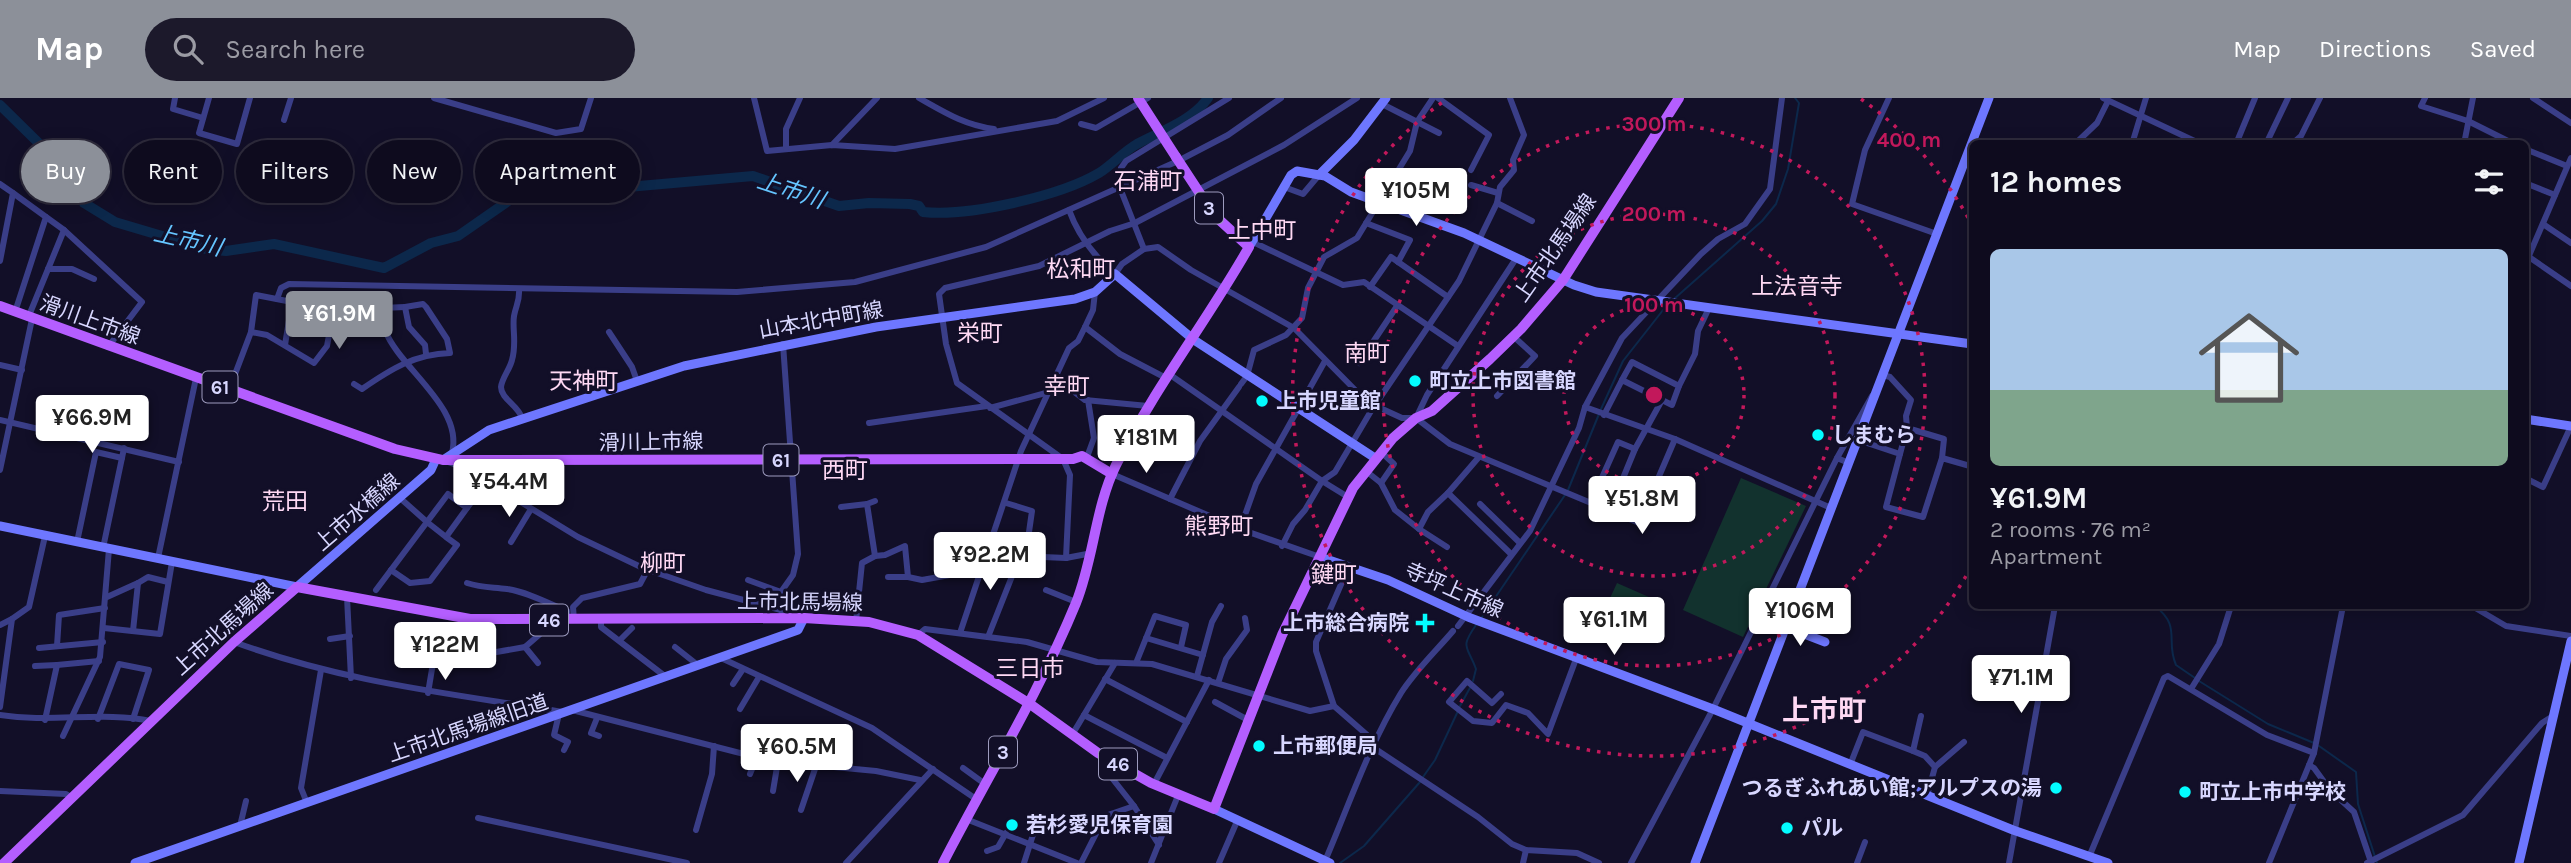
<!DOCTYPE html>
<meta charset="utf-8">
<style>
:root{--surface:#0e0b1e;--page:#1c192b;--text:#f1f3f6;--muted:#9b9ba4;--line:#2e2b3c;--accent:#8c9099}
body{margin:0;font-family:Karla,"Noto Sans JP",sans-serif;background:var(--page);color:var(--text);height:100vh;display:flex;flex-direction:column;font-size:26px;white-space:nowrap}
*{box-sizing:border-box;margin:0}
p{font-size:23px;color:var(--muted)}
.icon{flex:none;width:38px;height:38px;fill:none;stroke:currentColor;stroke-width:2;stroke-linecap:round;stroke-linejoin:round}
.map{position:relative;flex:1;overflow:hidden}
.panel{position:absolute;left:1969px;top:42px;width:560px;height:469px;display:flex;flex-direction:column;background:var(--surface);border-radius:10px;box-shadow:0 4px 18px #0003,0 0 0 2px var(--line)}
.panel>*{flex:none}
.top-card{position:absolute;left:21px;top:42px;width:665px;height:63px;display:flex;gap:14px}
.price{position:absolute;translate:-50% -60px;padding:0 16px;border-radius:7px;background:#fff;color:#222;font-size:23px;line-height:46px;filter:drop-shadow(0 2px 4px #0008)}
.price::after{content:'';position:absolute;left:50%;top:42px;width:21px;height:16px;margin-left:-10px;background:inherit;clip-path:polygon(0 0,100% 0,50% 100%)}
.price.selected{background:var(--accent);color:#fff}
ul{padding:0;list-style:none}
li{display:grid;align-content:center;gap:14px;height:371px;padding:0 21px}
li span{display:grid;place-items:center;height:217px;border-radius:10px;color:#555}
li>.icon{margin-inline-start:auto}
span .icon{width:126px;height:126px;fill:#fffc;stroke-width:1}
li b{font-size:30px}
h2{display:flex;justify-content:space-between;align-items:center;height:84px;padding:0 21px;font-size:30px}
.pill{padding:0 24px;border-radius:32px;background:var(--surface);box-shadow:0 4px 18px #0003,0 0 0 2px var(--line);font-size:24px;line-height:63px}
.pill.selected{background:var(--accent);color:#fff}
header{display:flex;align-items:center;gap:42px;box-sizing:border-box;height:98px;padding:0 35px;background:var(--accent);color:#fff}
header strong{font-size:33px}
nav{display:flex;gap:38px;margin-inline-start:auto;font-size:24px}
.search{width:490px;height:63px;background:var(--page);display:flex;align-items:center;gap:18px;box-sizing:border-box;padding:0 24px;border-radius:38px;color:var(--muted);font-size:26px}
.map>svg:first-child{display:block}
</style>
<header>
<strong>Map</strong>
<div class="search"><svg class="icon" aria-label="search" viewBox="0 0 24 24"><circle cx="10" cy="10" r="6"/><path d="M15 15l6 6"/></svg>Search here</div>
<nav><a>Map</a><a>Directions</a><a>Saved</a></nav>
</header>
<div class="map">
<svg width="2571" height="765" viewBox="0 0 2571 765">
<rect width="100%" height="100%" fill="#120f28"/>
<!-- green -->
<g fill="#12322e">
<polygon points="1741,380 1806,408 1743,539 1683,512"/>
<polygon points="1617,485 1658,503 1646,531 1604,513"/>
</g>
<!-- water -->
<polygon fill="#0c284b" points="1637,499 1651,505 1642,526 1628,520"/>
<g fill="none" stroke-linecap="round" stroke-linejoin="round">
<!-- stream -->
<g stroke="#0c284b" stroke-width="2">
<polyline points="1674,201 1762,123 1776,106 1788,71 1799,5 1795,0"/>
<polyline points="1601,311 1623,263 1667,207"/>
<polyline points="1568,392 1599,316"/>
<path d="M 2155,508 C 2182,529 2165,542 2176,567 L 2195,580"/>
<polyline points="1482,519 1565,397"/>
<path d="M 1473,583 L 1476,571 C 1468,548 1459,551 1476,527"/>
<polyline points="2199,583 2268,626 2314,645"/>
<polyline points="1460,608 1471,588"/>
<polyline points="2319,648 2356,674 2358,706 2377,765"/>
<polyline points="1423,679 1435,662 1458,613"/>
<polyline points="1340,765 1364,748 1420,684"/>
</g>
<!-- river -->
<path stroke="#0c284b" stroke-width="10" d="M 0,7 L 58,64 L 84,105 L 115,124 L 206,151 L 226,153 L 274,146 L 384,170 L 431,145 L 458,138 L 514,99 L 753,78 L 839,108 L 869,105 L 910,106 L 919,108 L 923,114 C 968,119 1060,98 1099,75 C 1112,67 1123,54 1137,46 C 1161,33 1192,23 1208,0"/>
<!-- street -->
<g stroke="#3a3e88" stroke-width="6">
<polyline points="175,0 173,11 203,20"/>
<polyline points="209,0 199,35 237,46 250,0"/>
<polyline points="434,0 556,35 581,31 591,0"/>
<polyline points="754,0 767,53 832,47 895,51 1057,23 1104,0"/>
<path d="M 919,0 C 944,14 964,27 994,31"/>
<polyline points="1438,0 1489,37 1471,72"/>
<polyline points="1889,0 1865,52 1852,106 1937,136"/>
<polyline points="2103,0 2201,46"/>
<polyline points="2425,0 2421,8 2468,23 2514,46"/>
<polyline points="2533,0 2571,25"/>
<polyline points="1382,6 1439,35"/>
<polyline points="284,22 291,0"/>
<polyline points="1081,26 1096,30 1148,0"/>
<polyline points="2075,46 2097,25 2108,3"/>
<polyline points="2132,46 2146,0"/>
<polyline points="2236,46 2255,0"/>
<polyline points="2266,46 2288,0"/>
<polyline points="2292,46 2301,38 2320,0"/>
<polyline points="2464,46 2473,0"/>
<polyline points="832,47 877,0"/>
<polyline points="786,51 786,31 800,0"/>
<polyline points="2525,51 2567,68"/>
<polyline points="1121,70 1126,63 1229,0"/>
<polyline points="2525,85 2555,97"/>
<polyline points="0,86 13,95 0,163"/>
<polyline points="1471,87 1498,95"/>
<polyline points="1284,89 1303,96 1319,77"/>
<polyline points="1120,90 1144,151 1158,149 1191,172 1294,230 1367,304 1402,320 1416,320 1450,346 1639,425 1675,341"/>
<polyline points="13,95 46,119 15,214"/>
<polyline points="1497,105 1532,123"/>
<path d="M 1069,112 C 1078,137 1095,159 1115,176 L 1122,166 L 1144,151"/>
<polyline points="1366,125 1410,142 1398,164"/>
<polyline points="2543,126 2571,145"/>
<polyline points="64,132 142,204 108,249"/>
<polyline points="1253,144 1343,187 1364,184 1458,248"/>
<polyline points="2529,159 2571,188"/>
<polyline points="2525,167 2571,60"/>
<polyline points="48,171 72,171 94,181"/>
<polyline points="1370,189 1391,159 1448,199"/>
<path d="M 519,191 C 520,203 516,207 514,218 C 512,231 517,245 512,262 C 510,271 502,280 501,289 C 501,301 518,307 522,320"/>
<polyline points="1095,194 1093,212 1085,229 1120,256 1166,280"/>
<polyline points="277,201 281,190 289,186 737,194 855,184 986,149 1178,63 1228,37 1281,0"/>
<path d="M 405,209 L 382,210 C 383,217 382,226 385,232 C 399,270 464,309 452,355"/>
<polyline points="334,210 359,216 382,210"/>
<polyline points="28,220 64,132 46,119"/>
<polyline points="251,234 256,197 292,204"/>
<polyline points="609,234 632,269 637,283"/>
<polyline points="1359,265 1397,208"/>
<polyline points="0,267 22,272"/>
<polyline points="1169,276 1322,383 1348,399"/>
<polyline points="1883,277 1890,279 1911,302 1906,318 1907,330"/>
<polyline points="1622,282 1632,264 1679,288 1672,307 1662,302"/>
<path d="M 354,286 L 362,291 C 391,271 415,256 450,255 L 447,241 L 426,209 L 423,206 L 405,209 L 409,229 L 425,247 L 426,256"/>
<polyline points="1241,286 1247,278 1254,252 1286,237 1302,220 1308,190 1324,159 1357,140 1410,53 1417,24 1433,0"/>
<polyline points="1679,288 1695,256 1698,233 1709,210"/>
<polyline points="229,292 251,234 267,237 314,265 327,248 334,210 292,204 285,247"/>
<polyline points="1497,298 1535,258 1513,238"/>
<polyline points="1585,309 1675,341 1831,410"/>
<polyline points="990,310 1068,289 1085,302 1148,308"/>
<polyline points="1604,317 1622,282 1662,302 1635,351"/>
<polyline points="1416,320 1427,297 1517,159"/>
<polyline points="0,322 179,364"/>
<polyline points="869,325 987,308"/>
<polyline points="1858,342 1900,356 1886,409 1923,419 1942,360 1970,368"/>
<polyline points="1900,356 1907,330 1944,341 1942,360"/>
<polyline points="1087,359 1094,340 1088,302"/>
<polyline points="1479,359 1448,395 1511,456"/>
<polyline points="1837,360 1872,298"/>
<polyline points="448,364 465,370 578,439 643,470 706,492 781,512 783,520"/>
<polyline points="0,372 32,221"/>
<polyline points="1366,373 1381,385 1394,366 1381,354"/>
<polyline points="1112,376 1240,431 1320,459"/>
<polyline points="2525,384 2527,381 2543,389 2571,328"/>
<polyline points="1381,385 1395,412 1419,431"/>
<polyline points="400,400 427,424 448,396 467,410 487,384"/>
<polyline points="1170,401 1200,343 1239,289"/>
<polyline points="1591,404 1618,344 1635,351 1610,412"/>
<polyline points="1006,405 1032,413 1028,441 1020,458 1066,460"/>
<polyline points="1480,406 1520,445"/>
<polyline points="841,409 867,406"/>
<polyline points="1240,431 1256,386 1325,263"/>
<polyline points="446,439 457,447 430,483 410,485 391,472 427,424 446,439 467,410"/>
<polyline points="77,444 96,354 122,360 124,350"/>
<polyline points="511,444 531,411"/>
<polyline points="1282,448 1293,426 1305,412 1322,383 1335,374 1371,313 1459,183 1497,105 1500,89 1514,72 1513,62 1524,37 1510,0"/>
<polyline points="1447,449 1419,431 1428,414 1448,395"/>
<polyline points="103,450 122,360"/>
<polyline points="1092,455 1066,460 1070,377 1063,361 957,285 946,246 939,196 945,190 1039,168 1110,133 1135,125 1284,47 1357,0"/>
<polyline points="875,458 885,457 905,448 908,479 922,482 983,471"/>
<polyline points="158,460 196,280"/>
<polyline points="1349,468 1316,544 1316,553 1334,608 1374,643"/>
<polyline points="888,479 908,479"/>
<polyline points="748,482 781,494"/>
<polyline points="138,485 148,479 168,484"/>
<path d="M 467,485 C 482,490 493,489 507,491 C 527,494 548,505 567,513 L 567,522"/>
<polyline points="376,492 391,472"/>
<polyline points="1046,492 1076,504"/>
<polyline points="107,499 138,485 133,533"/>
<polyline points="347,499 351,580"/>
<polyline points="771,508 793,477 798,456 783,246"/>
<polyline points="2472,508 2506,528 2571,538"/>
<polyline points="1760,515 1786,529"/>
<polyline points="601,521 601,529 666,579"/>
<polyline points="574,522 573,509 582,500 640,486 648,471"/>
<polyline points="856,523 862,465 875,458 867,406 875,403"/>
<polyline points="0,527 12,521"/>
<polyline points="1458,528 1530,433 1579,330 1585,309 1622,240 1701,156 1718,141 1745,126 1770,91 1782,0"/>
<polyline points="104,530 160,536 172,464"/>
<polyline points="960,535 1021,353 1069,250 1078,243 1085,229"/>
<polyline points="918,537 925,531 1027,544 1097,564 1152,566 1310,613 1334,608"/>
<polyline points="988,539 1020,458"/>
<polyline points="1146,540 1203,557"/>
<polyline points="330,541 350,538"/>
<polyline points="620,542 632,530"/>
<path d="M 234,544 C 346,585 448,595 563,614"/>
<polyline points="57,548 59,517 105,510"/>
<polyline points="525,549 538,565"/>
<polyline points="675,549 699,568"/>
<polyline points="39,550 103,544"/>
<polyline points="721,560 872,630 976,701"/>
<polyline points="1136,565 1155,518 1186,527 1181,549"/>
<polyline points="57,567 99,563"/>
<polyline points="35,568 57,567 45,622"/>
<polyline points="1197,578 1212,524 1221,508"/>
<polyline points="1105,581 1187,624"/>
<polyline points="1218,585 1226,561 1247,532 1245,520"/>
<polyline points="733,586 743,571"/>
<polyline points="2191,591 2219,546 2231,508"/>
<polyline points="428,595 433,565 525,549 547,530 548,522"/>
<polyline points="1501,596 1492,605 1467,583 1449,604 1473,623 1492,625 1506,607 1528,615 1548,636 1576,561"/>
<polyline points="1215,604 1248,622"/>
<polyline points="0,609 12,521 29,509 45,438"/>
<polyline points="740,611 759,579"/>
<polyline points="572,612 771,663 876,673 920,682"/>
<polyline points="559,616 554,637 568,644 564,652"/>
<path d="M 0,617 C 50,625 104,613 151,623"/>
<polyline points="1084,617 1167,660"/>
<polyline points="597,620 591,635 599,638"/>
<polyline points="98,621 119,566 149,572 133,621"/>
<polyline points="1072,637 1115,565"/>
<polyline points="63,638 100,559 109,451"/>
<polyline points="1374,650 1478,719 1512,746 1526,752 1577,755 1599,765"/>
<polyline points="1913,653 1925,658 1935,669 1927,698"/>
<polyline points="1108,660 1108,675 1134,708"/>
<polyline points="1850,667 1863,634 1913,653 1921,618"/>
<polyline points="2309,667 2314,670 2330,692 2354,714 2370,761"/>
<polyline points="1935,669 1964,644"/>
<polyline points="963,670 985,686"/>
<polyline points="750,676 757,659"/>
<polyline points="1154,686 1209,582"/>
<polyline points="0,693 66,696 72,700"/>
<polyline points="773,693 778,663"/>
<polyline points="307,705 301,690 321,572"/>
<polyline points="801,712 816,668"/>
<polyline points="478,720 687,765"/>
<polyline points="966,721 1077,765"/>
<polyline points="240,728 246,703"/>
<polyline points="696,732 712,676 714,648"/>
<polyline points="987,753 998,749 1006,735"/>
<polyline points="2089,759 2164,580 2168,578 2267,637 2314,655"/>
<path d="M 1325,763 C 1349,707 1369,647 1401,595 C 1415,573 1436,553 1453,533"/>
<polyline points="846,765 933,671"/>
<polyline points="1024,765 1038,721"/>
<polyline points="1081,765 1105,718 1134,708 1159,747"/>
<polyline points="1151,765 1179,695"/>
<polyline points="1219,765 1238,721"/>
<polyline points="1523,765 1526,752"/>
<polyline points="1631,765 1713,611 1837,360 1849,365"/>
<polyline points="1857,765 1865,744"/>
<polyline points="2009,765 2055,508"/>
<polyline points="2269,765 2314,655 2343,508"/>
<polyline points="2367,765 2463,717 2542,625 2553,618"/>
</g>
<!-- secondary -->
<g stroke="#6e77ff" stroke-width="9">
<polyline points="1319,77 1354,42 1386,0"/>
<polyline points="1249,149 1291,77 1297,73 1325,78 1351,94 1464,135 1574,187 1596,194 1972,246"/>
<polyline points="2525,321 2571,328"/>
<polyline points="443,362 489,332 684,268 876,229 1075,201 1095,194 1115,176 1194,242 1375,360"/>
<polyline points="0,428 297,489 431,372 436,361"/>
<polyline points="1320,459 1388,482 1468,519 1713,611 2013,732 2108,765"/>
<polyline points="1786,529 1825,544"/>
<polyline points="1214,711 1330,765"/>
<polyline points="135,765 798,532 804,520"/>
<polyline points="1695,765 1989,0"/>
<polyline points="2519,765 2571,543"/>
</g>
<!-- primary -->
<g stroke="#b45eff" stroke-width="10">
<polyline points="0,208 395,351 443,362 1073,361 1082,358 1112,376"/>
<polyline points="4,765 234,544 297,489 470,521 804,520 869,524 918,537 1030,606 1098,655 1151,685 1214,711 1282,537 1353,390 1393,340 1416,320 1432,313 1490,261 1521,231 1563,182 1679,0"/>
<path d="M 943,765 C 988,678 1039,595 1076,505 C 1094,460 1095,410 1116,367 C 1154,291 1207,223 1249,149 L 1214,117 L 1176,59"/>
</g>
<!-- primary-bridge -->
<polyline stroke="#b45eff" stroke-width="10" points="1138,0 1176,59"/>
</g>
<!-- distance rings -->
<g fill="none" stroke="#c2185b" stroke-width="3.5" stroke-dasharray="3.5 7">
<circle cx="1654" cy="297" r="90"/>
<circle cx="1654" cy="297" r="181"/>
<circle cx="1654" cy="297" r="271"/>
<path d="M1971 469A361 361 0 1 1 1447 1M1861 1A361 361 0 0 1 1971 125"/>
</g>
<!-- markers -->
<g fill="#03fcff" stroke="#120f28" stroke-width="2.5">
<circle cx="1415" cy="283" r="7"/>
<circle cx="1262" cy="303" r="7"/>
<circle cx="1818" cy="337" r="7"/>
<path d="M1421.5 514.5h7v7h7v7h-7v7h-7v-7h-7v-7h7z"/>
<circle cx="1259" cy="648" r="7"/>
<circle cx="2056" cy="690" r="7"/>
<circle cx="2185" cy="694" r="7"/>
<circle cx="1012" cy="727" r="7"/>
<circle cx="1787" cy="730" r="7"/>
</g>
<g text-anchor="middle" stroke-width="6" stroke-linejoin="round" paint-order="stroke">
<!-- shield labels -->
<g fill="#120f28" stroke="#9d9bbe" stroke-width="2">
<rect x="1195" y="94.5" width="28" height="31" rx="5"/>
<rect x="202.5" y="273.5" width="35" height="31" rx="5"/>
<rect x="763.5" y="346.5" width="35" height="31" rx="5"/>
<rect x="530" y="506.5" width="38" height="31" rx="5"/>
<rect x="989" y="638.5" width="28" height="31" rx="5"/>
<rect x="1099" y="650.5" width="38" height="31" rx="5"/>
</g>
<g font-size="19" font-weight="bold" fill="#d8d7ff">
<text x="1209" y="117">3</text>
<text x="220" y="296">61</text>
<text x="781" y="369">61</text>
<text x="549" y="529">46</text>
<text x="1003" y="661">3</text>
<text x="1118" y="673">46</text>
</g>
<!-- street labels -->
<g font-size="21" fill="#d8d7ff" stroke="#120f28">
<text transform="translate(1555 150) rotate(-55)" y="7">上市北馬場線</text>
<text transform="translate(90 222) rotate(20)" y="7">滑川上市線</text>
<text transform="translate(821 222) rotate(-10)" y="7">山本北中町線</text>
<text transform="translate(651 344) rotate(-1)" y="7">滑川上市線</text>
<text transform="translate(357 414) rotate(-41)" y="7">上市水橋線</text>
<text transform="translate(1454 492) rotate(24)" y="7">寺坪上市線</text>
<text transform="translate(800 504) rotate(1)" y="7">上市北馬場線</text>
<text transform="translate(223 531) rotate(-42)" y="7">上市北馬場線</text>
<text transform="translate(468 630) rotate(-19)" y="7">上市北馬場線旧道</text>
</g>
<!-- poi labels -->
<g font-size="21" font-weight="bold" fill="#d8d7ff" stroke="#120f28" text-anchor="start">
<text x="1429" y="290">町立上市図書館</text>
<text x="1276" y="310">上市児童館</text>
<text x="1832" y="344">しまむら</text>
<text x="1409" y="532" text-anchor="end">上市総合病院</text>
<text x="1273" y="655">上市郵便局</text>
<text x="2042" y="697" text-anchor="end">つるぎふれあい館;アルプスの湯</text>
<text x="2199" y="701">町立上市中学校</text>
<text x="1026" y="734">若杉愛児保育園</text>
<text x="1801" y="737">パル</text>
</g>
<!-- neighbourhood labels -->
<g font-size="23" fill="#ffd9f4" stroke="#120f28">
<text x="1148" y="91">石浦町</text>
<text x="1262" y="140">上中町</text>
<text x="1081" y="179">松和町</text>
<text x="1797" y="196">上法音寺</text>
<text x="980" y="243">栄町</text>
<text x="1367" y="263">南町</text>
<text x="584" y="291">天神町</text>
<text x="1067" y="296">幸町</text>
<text x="845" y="380">西町</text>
<text x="285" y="411">荒田</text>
<text x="1219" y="436">熊野町</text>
<text x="663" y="473">柳町</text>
<text x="1334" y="484">鍵町</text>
<text x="1030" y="578">三日市</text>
</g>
<!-- water labels -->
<g font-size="23" font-style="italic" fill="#65c5ff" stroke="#120f28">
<text transform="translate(791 92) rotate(18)" y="8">上市川</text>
<text transform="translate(188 142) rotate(13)" y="8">上市川</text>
</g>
<!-- district labels -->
<g font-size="28" font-weight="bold" fill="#ffd9f4" stroke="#120f28">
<text x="1824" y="622">上市町</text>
</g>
</g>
<circle cx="1654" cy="297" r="10" fill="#c2185b" stroke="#120f28" stroke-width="3.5"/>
<g font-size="21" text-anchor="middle" font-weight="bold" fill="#c2185b" stroke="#120f28" stroke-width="6" stroke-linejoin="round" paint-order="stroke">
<text x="1654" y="33">300 m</text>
<text x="1909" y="49">400 m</text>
<text x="1654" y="123">200 m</text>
<text x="1654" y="214">100 m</text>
</g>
</svg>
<b class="price" style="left:1416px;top:130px">¥105M</b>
<b class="price selected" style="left:339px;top:253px">¥61.9M</b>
<b class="price" style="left:92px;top:357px">¥66.9M</b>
<b class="price" style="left:1146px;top:377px">¥181M</b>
<b class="price" style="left:509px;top:421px">¥54.4M</b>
<b class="price" style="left:1642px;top:438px">¥51.8M</b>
<b class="price" style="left:990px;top:494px">¥92.2M</b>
<b class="price" style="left:1800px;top:550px">¥106M</b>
<b class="price" style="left:1614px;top:559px">¥61.1M</b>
<b class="price" style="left:445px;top:584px">¥122M</b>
<b class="price" style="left:2021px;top:617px">¥71.1M</b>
<b class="price" style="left:797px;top:686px">¥60.5M</b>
<div class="top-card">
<a class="pill selected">Buy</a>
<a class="pill">Rent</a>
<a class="pill">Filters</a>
<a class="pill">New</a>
<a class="pill">Apartment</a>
</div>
<section class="panel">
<h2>12 homes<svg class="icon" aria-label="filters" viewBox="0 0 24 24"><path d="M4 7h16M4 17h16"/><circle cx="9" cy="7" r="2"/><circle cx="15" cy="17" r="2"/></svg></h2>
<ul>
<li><span style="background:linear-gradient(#a9c7e8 65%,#7fa58c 0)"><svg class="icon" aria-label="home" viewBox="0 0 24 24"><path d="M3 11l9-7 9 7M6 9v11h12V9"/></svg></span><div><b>¥61.9M</b><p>2 rooms · 76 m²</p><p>Apartment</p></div></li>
</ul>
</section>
</div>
